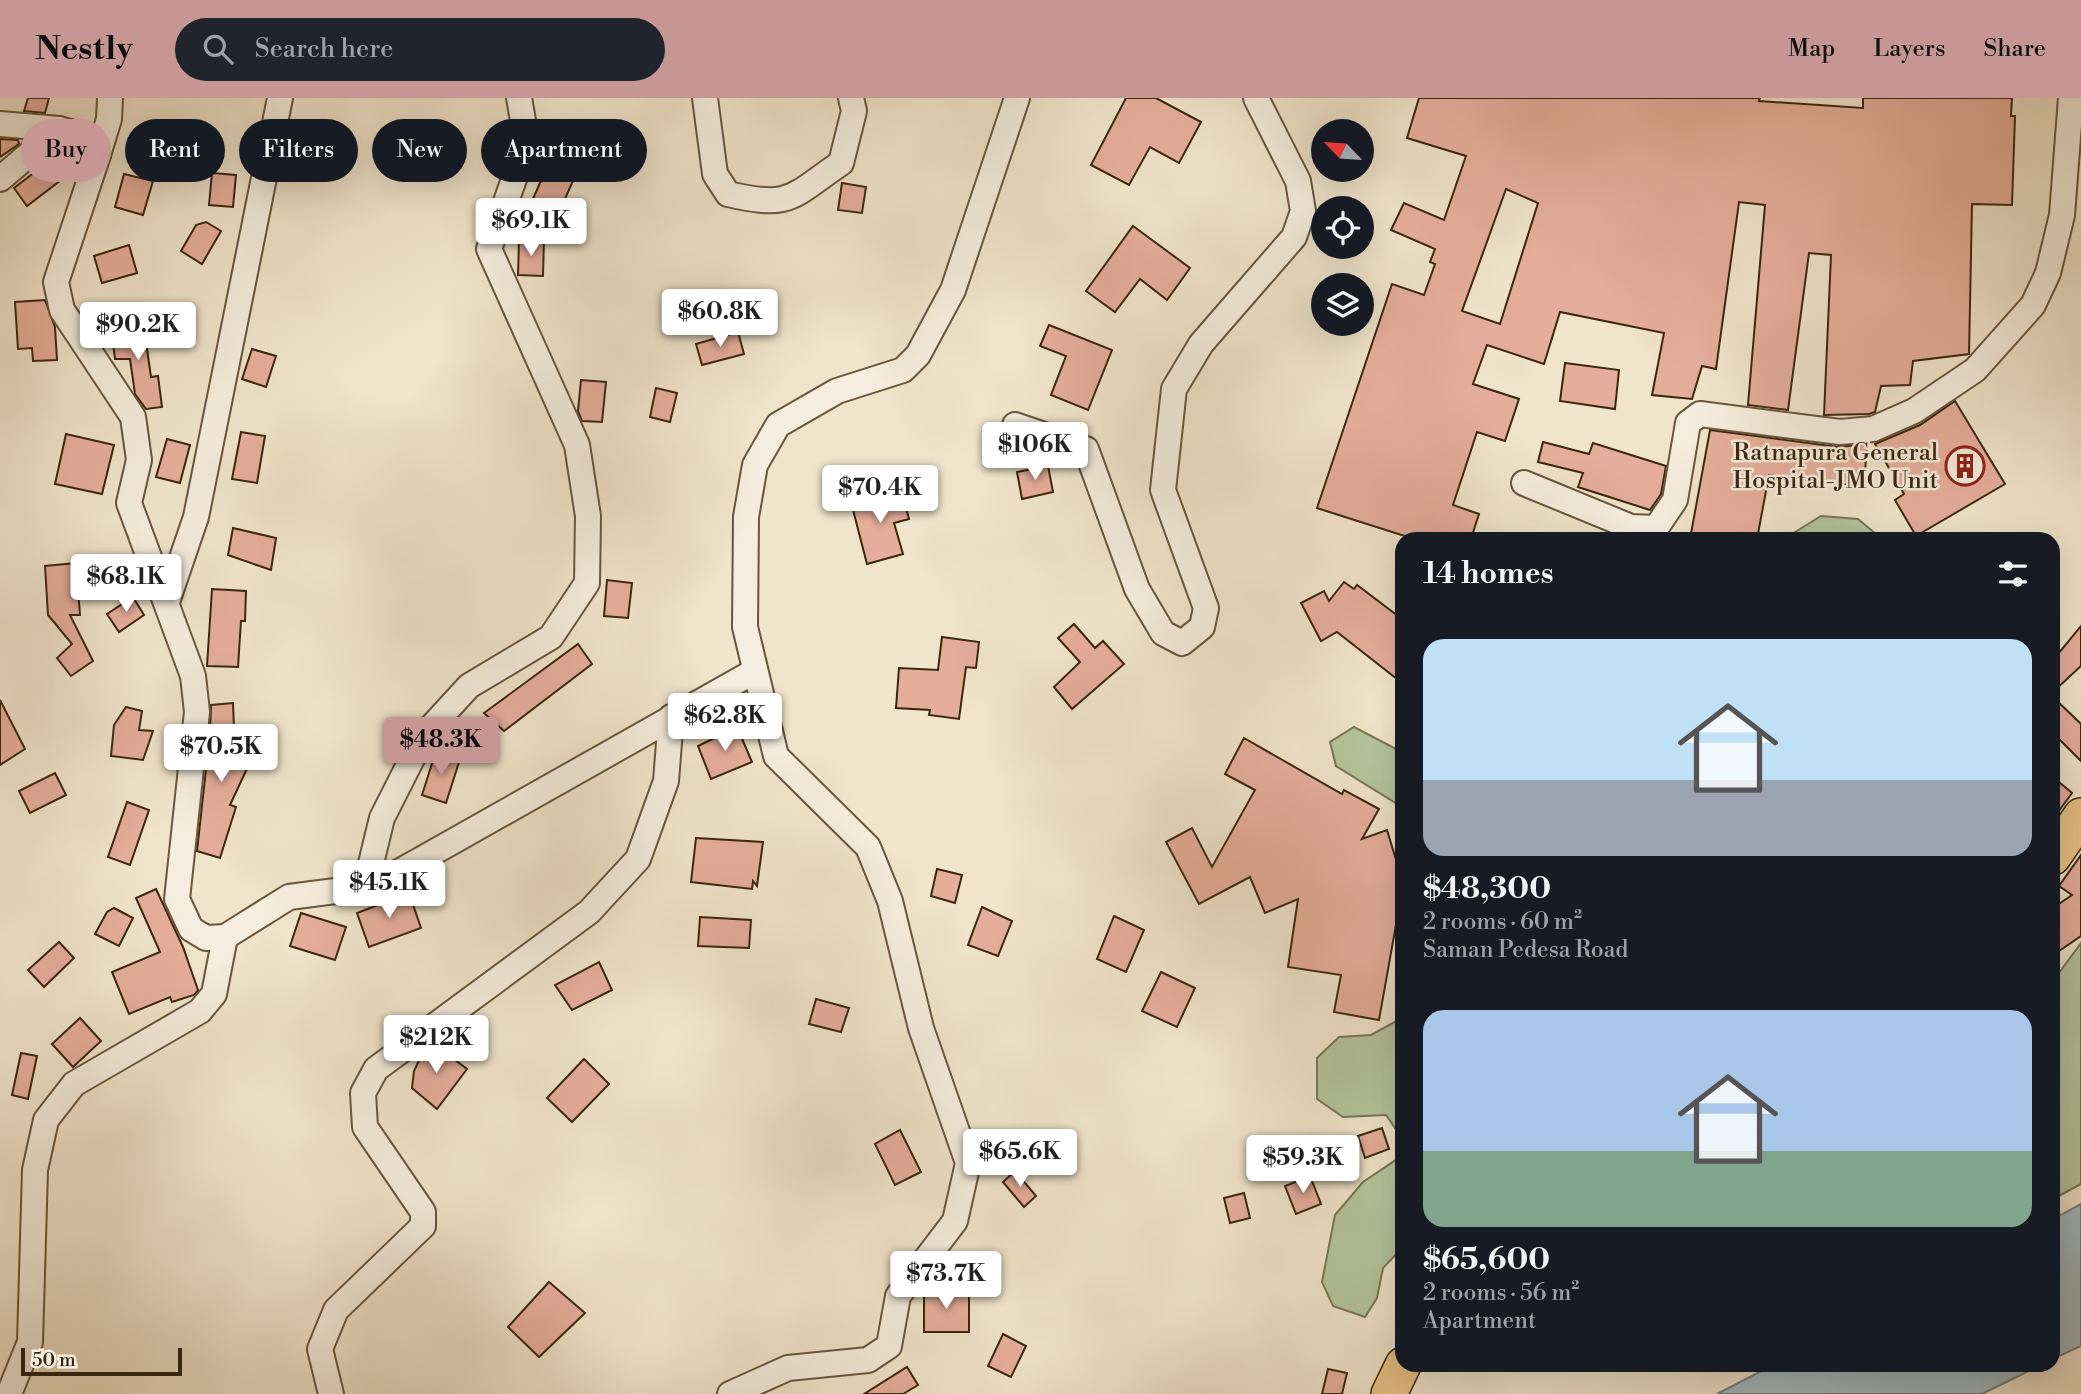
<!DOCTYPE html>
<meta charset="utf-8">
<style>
:root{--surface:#171b24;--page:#20242c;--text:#f1f3f6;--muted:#9ea1a6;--accent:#c59692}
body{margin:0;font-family:"Libre Bodoni",serif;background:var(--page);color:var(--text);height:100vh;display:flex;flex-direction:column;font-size:26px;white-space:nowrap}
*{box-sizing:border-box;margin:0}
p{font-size:23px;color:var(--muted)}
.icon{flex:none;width:38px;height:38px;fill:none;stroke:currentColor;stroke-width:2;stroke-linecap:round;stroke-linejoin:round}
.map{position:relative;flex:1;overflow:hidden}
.details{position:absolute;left:1395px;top:434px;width:665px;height:840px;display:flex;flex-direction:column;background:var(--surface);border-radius:21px;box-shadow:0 7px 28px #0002}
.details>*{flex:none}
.hud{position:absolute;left:21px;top:21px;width:665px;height:63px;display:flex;gap:14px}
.needle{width:46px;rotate:295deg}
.buttons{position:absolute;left:1311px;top:21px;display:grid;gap:14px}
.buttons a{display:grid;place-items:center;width:63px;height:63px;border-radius:50%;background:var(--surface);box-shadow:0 7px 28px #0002;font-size:35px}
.scale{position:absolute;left:21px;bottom:18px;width:161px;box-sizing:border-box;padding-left:7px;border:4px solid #3b270e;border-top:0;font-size:19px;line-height:24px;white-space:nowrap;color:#3b270e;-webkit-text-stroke:5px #f5eddd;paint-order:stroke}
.price{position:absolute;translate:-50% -60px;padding:0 16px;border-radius:7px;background:#fff;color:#222;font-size:23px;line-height:46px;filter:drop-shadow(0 2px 4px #0008)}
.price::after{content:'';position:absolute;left:50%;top:42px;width:21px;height:16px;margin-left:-10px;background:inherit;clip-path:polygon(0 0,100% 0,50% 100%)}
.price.selected{background:var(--accent);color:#111}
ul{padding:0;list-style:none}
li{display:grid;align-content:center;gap:14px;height:371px;padding:0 28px}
li span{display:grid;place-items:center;height:217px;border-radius:21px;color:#555}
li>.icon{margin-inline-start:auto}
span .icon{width:126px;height:126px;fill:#fffc;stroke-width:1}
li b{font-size:30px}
h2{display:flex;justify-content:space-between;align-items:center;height:84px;padding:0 28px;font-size:30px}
.chip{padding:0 24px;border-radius:32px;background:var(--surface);box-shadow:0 7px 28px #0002;font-size:24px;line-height:63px}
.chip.selected{background:var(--accent);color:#111}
header{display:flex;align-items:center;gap:42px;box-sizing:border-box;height:98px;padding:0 35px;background:var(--accent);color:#111}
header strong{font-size:33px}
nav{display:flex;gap:38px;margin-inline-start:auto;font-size:24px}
.search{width:490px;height:63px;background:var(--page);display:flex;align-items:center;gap:18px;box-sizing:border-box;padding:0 24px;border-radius:38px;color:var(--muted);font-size:26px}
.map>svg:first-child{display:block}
</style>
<header>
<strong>Nestly</strong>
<div class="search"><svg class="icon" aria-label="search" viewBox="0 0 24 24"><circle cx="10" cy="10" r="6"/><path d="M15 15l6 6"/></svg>Search here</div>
<nav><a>Map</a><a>Layers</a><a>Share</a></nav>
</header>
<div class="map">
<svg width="2081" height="1296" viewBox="0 0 2081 1296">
<rect width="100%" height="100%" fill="#f0e4ca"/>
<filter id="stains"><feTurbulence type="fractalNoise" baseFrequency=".00286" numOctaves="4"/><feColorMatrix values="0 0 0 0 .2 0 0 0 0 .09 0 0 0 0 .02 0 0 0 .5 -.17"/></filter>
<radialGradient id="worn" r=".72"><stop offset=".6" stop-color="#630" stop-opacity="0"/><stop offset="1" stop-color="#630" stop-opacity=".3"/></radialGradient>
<!-- green -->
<g fill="#b4c59b" stroke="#787654" stroke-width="2">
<polygon points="1821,418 1858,421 1882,441 1784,441"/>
<polygon points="1354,629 1402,654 1402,716 1397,706 1336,668 1330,644"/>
<polygon points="2081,845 2081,1086 2053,1101 2053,883"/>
<polygon points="1402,920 1402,1040 1386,1017 1343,1019 1317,1001 1317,960 1339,939 1371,937"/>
<polygon points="1402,1046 1402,1150 1383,1170 1377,1200 1365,1219 1333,1208 1322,1184 1335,1117 1363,1084 1397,1061"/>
</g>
<!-- water -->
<g fill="#a1bbc2" stroke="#78807a" stroke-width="2">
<polygon points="2081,1106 2081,1248 2053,1261 2053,1121"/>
<polygon points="1773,1267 2041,1267 1982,1296 1717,1296"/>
</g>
<!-- building -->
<g fill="#e5ae9b" stroke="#3b270e" stroke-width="2" fill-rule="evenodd">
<polygon points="28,0 49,0 45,15 24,13"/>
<polygon points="1126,0 1156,0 1201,24 1179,65 1150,49 1129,87 1091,67"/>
<path d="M 1419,0 L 1760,0 L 1759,3 L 1863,10 L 1863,0 L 2012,0 L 2011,18 L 2015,18 L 2012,107 L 1972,106 L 1969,256 L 1913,263 L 1910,287 L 1881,288 L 1875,314 L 1869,316 L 1824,317 L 1831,157 L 1809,155 L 1788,312 L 1748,307 L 1765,107 L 1739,104 L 1716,271 L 1702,268 L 1692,301 L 1652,297 L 1664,235 L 1560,214 L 1544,266 L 1487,247 L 1473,286 L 1519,301 L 1505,343 L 1477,334 L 1453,407 L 1479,416 L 1471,441 L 1414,441 L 1317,410 L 1392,186 L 1424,197 L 1435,166 L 1430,164 L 1435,151 L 1391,132 L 1404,105 L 1444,122 L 1466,58 L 1407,40 ZM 1506,91 L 1538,105 L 1500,226 L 1462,213 Z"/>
<polygon points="0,41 18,42 19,46 0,59"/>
<polygon points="555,51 582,63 559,114 532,103"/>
<polygon points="44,67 51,67 61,82 27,108 14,90"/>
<polygon points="212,75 236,77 233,109 209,107"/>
<polygon points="124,76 153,83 143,117 115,109"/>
<polygon points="842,85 866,89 862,115 838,112"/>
<polygon points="206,124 221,133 202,166 181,153 196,127"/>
<polygon points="1133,128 1190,170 1167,202 1140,181 1115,214 1086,193"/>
<polygon points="519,142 544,142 543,178 518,177"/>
<polygon points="129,147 137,175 102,185 94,158"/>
<polygon points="45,202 55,229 57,262 33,263 32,250 18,251 15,204"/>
<polygon points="143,223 151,279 158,278 162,309 146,311 135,296 130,261 115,261 111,230"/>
<polygon points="1049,227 1112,252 1088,312 1051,297 1066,258 1040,248"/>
<polygon points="738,234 744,256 702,267 696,246"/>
<polygon points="252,251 276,258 266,289 242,281"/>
<polygon points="1565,265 1619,272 1615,311 1560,303"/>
<polygon points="581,282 606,284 602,324 582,323 578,313"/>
<polygon points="656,290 677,295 670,324 650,319"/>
<polygon points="1955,303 2005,386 1916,438 1895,402 1904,396 1875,346 1920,327"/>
<polygon points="1710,332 1838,349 1867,346 1864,389 1769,377 1757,441 1690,441"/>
<polygon points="241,334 265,338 257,385 232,381"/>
<polygon points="66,336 114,347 102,396 55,386"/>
<polygon points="167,341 190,347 180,385 156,379"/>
<polygon points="1543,344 1589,356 1593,345 1666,368 1661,396 1650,412 1578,389 1583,375 1538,364"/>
<polygon points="1048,368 1053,394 1022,401 1017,374"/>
<polygon points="901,391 909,421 894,425 903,456 867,466 851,404"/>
<polygon points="233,430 276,440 271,472 228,457"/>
<polygon points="76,465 80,517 70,517 93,563 71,578 57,560 72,546 48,517 45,468"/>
<polygon points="607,482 632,485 628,520 604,518"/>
<polygon points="1344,484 1354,491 1357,487 1402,521 1402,585 1337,534 1321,543 1301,505 1324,493 1329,503"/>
<polygon points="212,491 246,493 245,523 241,523 238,569 207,568"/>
<polygon points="133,499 144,517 119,534 107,516"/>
<polygon points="1074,526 1095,550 1103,543 1124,566 1072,611 1054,589 1080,564 1058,540"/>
<polygon points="2081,528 2081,568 2053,594 2053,562"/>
<polygon points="942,539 979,544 976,570 966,569 959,621 929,617 930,612 896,610 899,570 938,572"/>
<polygon points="578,546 592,566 504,633 484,615"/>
<polygon points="2053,599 2081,626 2081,663 2053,635"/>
<polygon points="0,602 25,651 0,667"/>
<polygon points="233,605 235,655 251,662 230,707 236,709 220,760 197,753 206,671 224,633 210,634 211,607"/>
<polygon points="126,609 142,613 139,632 153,633 143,662 111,658 114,627"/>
<polygon points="737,629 752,664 711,681 698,648"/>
<polygon points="1244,640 1342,696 1344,692 1379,711 1362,741 1387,732 1397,765 1402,766 1402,793 1379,922 1334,914 1341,877 1288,869 1298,801 1265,815 1250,779 1199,806 1166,744 1192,730 1212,769 1255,692 1225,676"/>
<polygon points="436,653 460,661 446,705 422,697"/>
<polygon points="55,675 66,697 30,715 19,693"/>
<polygon points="2053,679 2072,695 2053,721"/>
<polygon points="127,704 149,712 130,767 108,759"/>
<polygon points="696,740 763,744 757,788 753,783 752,791 691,784"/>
<polygon points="2081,757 2081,838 2053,857 2053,810 2072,797 2059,788"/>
<polygon points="937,771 962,777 955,805 931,798"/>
<polygon points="156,791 183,849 198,892 194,897 172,904 170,899 129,916 112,874 160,854 136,800"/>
<polygon points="409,795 421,830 369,849 357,815"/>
<polygon points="982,809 1012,823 998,858 968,847"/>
<polygon points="114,810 133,820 119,848 95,836 107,814"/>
<polygon points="301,815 346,829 335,862 290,848"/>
<polygon points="1114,818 1144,832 1126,874 1097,861"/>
<polygon points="700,819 751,822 749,850 698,848"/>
<polygon points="59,844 74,860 44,889 28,872"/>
<polygon points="599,864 612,892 572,912 555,887"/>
<polygon points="1161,874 1195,890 1177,929 1142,913"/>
<polygon points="816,901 849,910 841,934 809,926"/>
<polygon points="80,920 101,943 73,969 52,946"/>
<polygon points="434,946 467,971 437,1011 412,990 414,973 422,956"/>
<polygon points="21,955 37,958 28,1001 12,997"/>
<polygon points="584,961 609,986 572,1024 547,1000"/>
<polygon points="1382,1030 1389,1051 1365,1060 1358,1038"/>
<polygon points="900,1032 921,1074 895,1087 875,1046"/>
<polygon points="1015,1073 1036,1098 1024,1109 1003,1084"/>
<polygon points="1310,1078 1321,1106 1296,1116 1285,1088"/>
<polygon points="1244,1095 1250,1120 1230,1125 1224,1100"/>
<polygon points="549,1184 585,1215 539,1259 508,1229"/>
<rect x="924" y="1192" width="45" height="42"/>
<polygon points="1003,1236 1026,1248 1011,1279 988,1268"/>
<polygon points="907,1269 918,1287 903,1296 864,1296"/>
<polygon points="1328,1271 1347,1275 1342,1296 1322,1296"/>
</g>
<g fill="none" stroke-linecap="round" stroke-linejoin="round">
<!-- minor casing -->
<g stroke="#68563d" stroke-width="28">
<g id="minor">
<path d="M 705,0 L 715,76 L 728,96 C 791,111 791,99 841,65 L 854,13 L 851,0"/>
<polyline points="0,26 59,31 77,36 98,57 56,184 62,212 133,319 139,362 129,405 193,578 197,614 177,801 191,831 206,840 225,839 289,799 374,788 755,573"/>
<polyline points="98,57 109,21 110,0"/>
<polyline points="0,81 59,31"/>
<polyline points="1015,327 1086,351 1137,491 1163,535 1182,545 1202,529 1206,510 1163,392 1174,291 1201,246 1294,139 1303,113 1298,83 1256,0"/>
<polyline points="1524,385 1631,429 1656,430 1675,402 1688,325 1700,316 1840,334 1873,331 1914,313 1975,272 2033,207 2048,175 2062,117 2071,0"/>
<polyline points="167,504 196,419 280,0"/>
<polyline points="365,790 382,720 424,637 469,588 551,539 587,485 588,418 577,347 489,151 527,45 519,0"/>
<polyline points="9,1296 30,1244 35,1072 46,1022 74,986 200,913 214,896 225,839"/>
<polyline points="331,1296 320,1251 336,1212 423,1128 423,1114 365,1029 363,995 376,971 589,814 638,761 666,683 671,619"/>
<polyline points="730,1296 788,1270 868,1262 889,1248 898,1198 955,1123 968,1065 921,930 890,803 868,749 776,658 745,529 746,419 755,367 778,327 837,293 903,272 918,257 953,192 1017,0"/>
</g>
</g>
<!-- highway casing -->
<g stroke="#3b270e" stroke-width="38">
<g id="highway">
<polyline points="2053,759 2081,718"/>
<polyline points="1389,1296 1403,1267"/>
</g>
</g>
<!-- minor -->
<use href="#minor" stroke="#f5eddd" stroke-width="24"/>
<!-- highway -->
<use href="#highway" stroke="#e8c285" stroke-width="35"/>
</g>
<!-- icons -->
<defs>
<g id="building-ring" transform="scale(2.0125)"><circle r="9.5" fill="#f5eddd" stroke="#8f2418" stroke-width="1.5"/><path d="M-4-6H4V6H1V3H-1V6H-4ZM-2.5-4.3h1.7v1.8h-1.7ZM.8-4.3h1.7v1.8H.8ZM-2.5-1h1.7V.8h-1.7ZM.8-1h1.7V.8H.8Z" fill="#8f2418"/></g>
</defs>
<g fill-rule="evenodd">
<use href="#building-ring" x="1965" y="368"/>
</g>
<g text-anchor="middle" stroke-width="5" stroke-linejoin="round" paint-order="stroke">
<!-- poi labels -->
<g font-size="24" fill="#3b270e" stroke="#f5eddd" text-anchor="end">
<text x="1938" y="362">Ratnapura General<tspan x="1938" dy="28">Hospital-JMO Unit</tspan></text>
</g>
</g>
<rect width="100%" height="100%" filter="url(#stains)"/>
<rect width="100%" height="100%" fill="url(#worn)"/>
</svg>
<div class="buttons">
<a><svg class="needle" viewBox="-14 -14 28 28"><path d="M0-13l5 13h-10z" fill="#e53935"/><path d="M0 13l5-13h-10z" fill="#9ea1a6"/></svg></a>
<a><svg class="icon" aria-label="locate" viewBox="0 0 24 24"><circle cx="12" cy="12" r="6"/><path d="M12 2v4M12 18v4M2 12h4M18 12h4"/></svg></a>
<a><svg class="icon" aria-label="layers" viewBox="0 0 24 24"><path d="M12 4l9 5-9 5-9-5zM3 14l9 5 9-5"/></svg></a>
</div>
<div class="scale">50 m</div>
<b class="price" style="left:531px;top:160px">$69.1K</b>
<b class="price" style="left:720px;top:251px">$60.8K</b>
<b class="price" style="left:138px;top:264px">$90.2K</b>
<b class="price" style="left:1035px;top:384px">$106K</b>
<b class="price" style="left:880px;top:427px">$70.4K</b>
<b class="price" style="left:126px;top:516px">$68.1K</b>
<b class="price" style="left:725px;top:655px">$62.8K</b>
<b class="price selected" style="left:441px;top:679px">$48.3K</b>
<b class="price" style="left:221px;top:686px">$70.5K</b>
<b class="price" style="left:389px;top:822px">$45.1K</b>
<b class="price" style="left:436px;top:977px">$212K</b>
<b class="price" style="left:1020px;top:1091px">$65.6K</b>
<b class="price" style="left:1303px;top:1097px">$59.3K</b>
<b class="price" style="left:946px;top:1213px">$73.7K</b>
<div class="hud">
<a class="chip selected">Buy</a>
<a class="chip">Rent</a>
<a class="chip">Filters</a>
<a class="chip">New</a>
<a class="chip">Apartment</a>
</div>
<section class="details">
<h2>14 homes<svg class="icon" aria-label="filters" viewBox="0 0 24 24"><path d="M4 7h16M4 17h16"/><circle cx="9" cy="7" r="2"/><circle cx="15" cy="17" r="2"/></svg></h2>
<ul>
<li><span style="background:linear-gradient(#bfe0f5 65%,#9aa5b1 0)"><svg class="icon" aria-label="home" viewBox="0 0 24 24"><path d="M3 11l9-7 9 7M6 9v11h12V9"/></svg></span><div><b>$48,300</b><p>2 rooms · 60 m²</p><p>Saman Pedesa Road</p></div></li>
<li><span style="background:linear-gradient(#a9c7e8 65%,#7fa58c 0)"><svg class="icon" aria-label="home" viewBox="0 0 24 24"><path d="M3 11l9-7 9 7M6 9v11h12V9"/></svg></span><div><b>$65,600</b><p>2 rooms · 56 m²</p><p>Apartment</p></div></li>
</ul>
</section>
</div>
